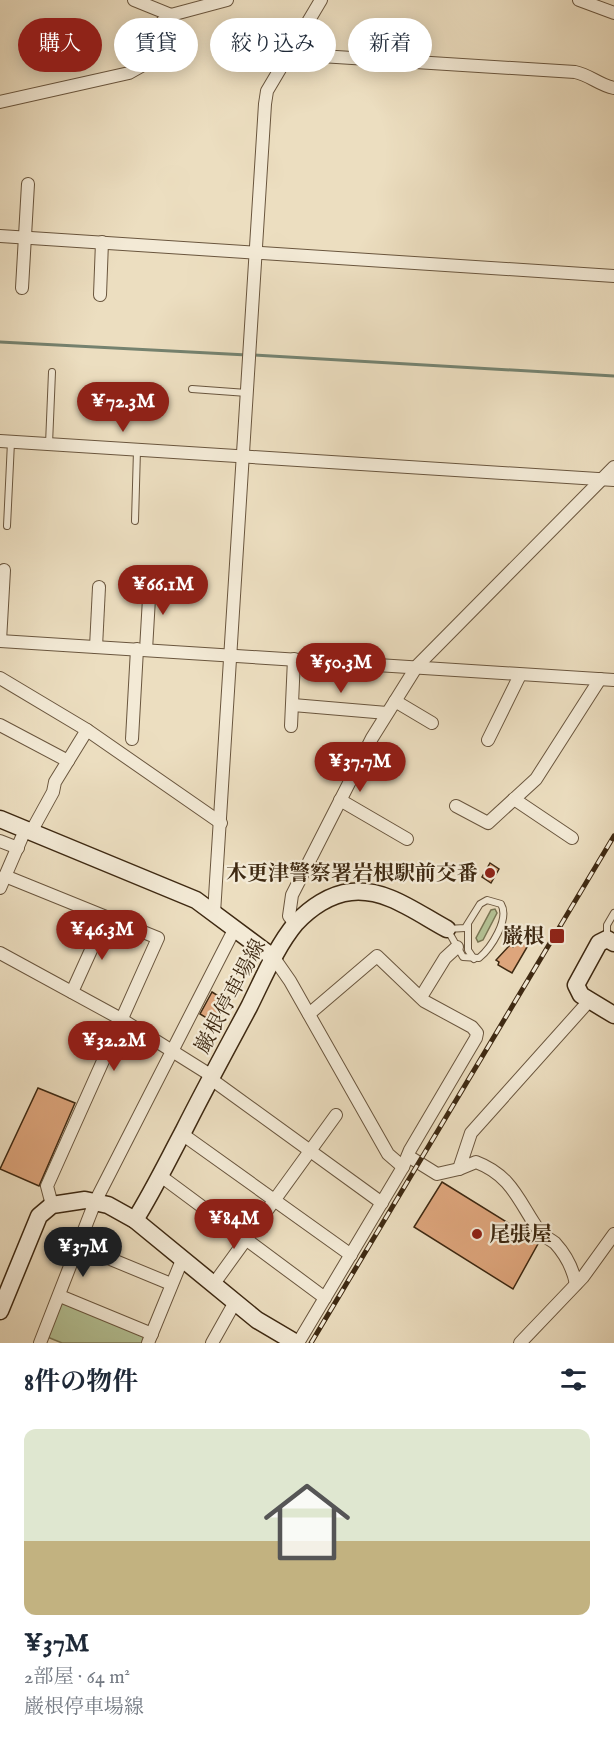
<!DOCTYPE html>
<html lang="ja">
<meta charset="utf-8">
<style>
:root{--surface:#fff;--page:#f2f2f3;--text:#1f2937;--muted:#747a83;--line:#e0e1e3;--accent:#8f2418}
body{margin:0;font-family:"IM FELL English","Noto Serif JP",serif;background:var(--page);color:var(--text);height:100vh;display:flex;flex-direction:column;font-size:22px;white-space:nowrap}
*{box-sizing:border-box;margin:0}
p{font-size:20px;color:var(--muted)}
.icon{flex:none;width:33px;height:33px;fill:none;stroke:currentColor;stroke-width:2;stroke-linecap:round;stroke-linejoin:round}
.map{position:relative;height:1343px;overflow:hidden}
.sheet{display:flex;flex-direction:column;background:var(--surface);flex:1}
.sheet>*{flex:none}
.banner{position:absolute;left:18px;top:18px;width:579px;height:54px;display:flex;gap:12px}
.price{position:absolute;translate:-50% -51px;padding:0 14px;border-radius:21px;background:var(--accent);color:#fff;font-size:20px;line-height:39px;filter:drop-shadow(0 2px 3px #0008)}
.price::after{content:'';position:absolute;left:50%;top:36px;width:18px;height:14px;margin-left:-9px;background:inherit;clip-path:polygon(0 0,100% 0,50% 100%)}
.price.current{background:#222;color:#fff}
ul{padding:0;list-style:none}
li{display:grid;align-content:center;gap:12px;height:318px;padding:0 24px}
li+li{border-top:2px solid var(--line)}
li span{display:grid;place-items:center;height:186px;border-radius:12px;color:#555}
li>.icon{margin-inline-start:auto}
span .icon{width:108px;height:108px;fill:#fffc;stroke-width:1}
li b{font-size:26px}
h2{display:flex;justify-content:space-between;align-items:center;height:72px;padding:0 24px;font-size:26px}
.pill{padding:0 21px;border-radius:27px;background:var(--surface);box-shadow:0 3px 15px #0003;font-size:21px;line-height:54px}
.pill.current{background:var(--accent);color:#fff}
.map>svg:first-child{display:block}
</style>
<div class="map">
<svg width="614" height="1343" viewBox="0 0 614 1343">
<rect width="100%" height="100%" fill="#ecdec0"/>
<filter id="stains"><feTurbulence type="fractalNoise" baseFrequency=".00333" numOctaves="4"/><feColorMatrix values="0 0 0 0 .2 0 0 0 0 .09 0 0 0 0 .02 0 0 0 .5 -.17"/></filter>
<radialGradient id="worn" r=".72"><stop offset=".6" stop-color="#630" stop-opacity="0"/><stop offset="1" stop-color="#630" stop-opacity=".3"/></radialGradient>
<!-- green -->
<g fill="#b4c295" stroke="#797654" stroke-width="1.5">
<polygon points="495,909 497,913 483,940 478,942 476,938 491,910"/>
<polygon points="61,1297 147,1333 143,1343 62,1343 45,1336"/>
</g>
<g fill="none" stroke-linecap="round" stroke-linejoin="round">
<!-- stream -->
<g stroke="#75826f" stroke-width="3">
<polyline points="0,342 247,355"/>
<polyline points="253,355 614,376"/>
</g>
</g>
<!-- building -->
<g fill="#dea67d" stroke="#3e2912" stroke-width="1.5">
<polygon points="490,863 499,869 491,883 482,877"/>
<polygon points="519,936 530,942 512,973 498,965 499,962 496,960 510,945 513,947"/>
<polygon points="212,992 228,1002 215,1023 200,1014"/>
<polygon points="38,1088 75,1103 39,1186 0,1169"/>
<polygon points="442,1182 539,1242 513,1289 414,1227"/>
</g>
<g fill="none" stroke-linecap="round" stroke-linejoin="round">
<!-- lane casing -->
<g stroke="#6a563e" stroke-width="8">
<g id="lane">
<polyline points="192,389 247,393"/>
<polyline points="49,444 52,372"/>
<polyline points="135,521 137,450"/>
<polyline points="7,526 11,442"/>
<path d="M 487,900 L 501,904 C 510,919 491,948 479,958 L 463,957 L 447,929 L 465,928 L 480,904 Z"/>
<polyline points="468,925 468,950 474,959"/>
<polyline points="607,939 607,925 614,913"/>
</g>
</g>
<!-- street casing -->
<g stroke="#6a563e" stroke-width="14">
<g id="street">
<polyline points="134,0 171,15"/>
<polyline points="579,0 614,13"/>
<path d="M 289,54 L 575,72 C 590,75 599,85 614,88"/>
<polyline points="0,102 129,73 145,64 155,53 162,22 171,15 227,0"/>
<polyline points="0,236 614,276"/>
<polyline points="22,288 28,184"/>
<polyline points="100,295 102,242"/>
<polyline points="0,441 614,480"/>
<polyline points="0,641 614,680"/>
<polyline points="0,641 4,570"/>
<polyline points="96,647 99,587"/>
<polyline points="146,650 150,581"/>
<polyline points="0,678 87,730 221,823"/>
<polyline points="395,701 432,723"/>
<polyline points="293,705 387,713"/>
<polyline points="0,725 68,761"/>
<polyline points="291,726 294,659"/>
<polyline points="132,739 137,649"/>
<polyline points="488,740 520,675"/>
<polyline points="514,799 572,838"/>
<polyline points="340,800 407,839"/>
<polyline points="456,806 488,823 536,779 600,679"/>
<polyline points="31,832 53,792 55,782 87,730"/>
<polyline points="0,841 18,848"/>
<polyline points="5,876 158,938 47,1186 52,1205"/>
<polyline points="0,888 25,830"/>
<polyline points="214,913 265,104 267,91 321,0"/>
<polyline points="295,924 289,916 292,895 372,738 417,666 614,467"/>
<polyline points="0,953 121,1019 212,1076"/>
<polyline points="274,958 290,981 388,1154 403,1167"/>
<polyline points="72,992 106,917"/>
<polyline points="421,997 445,958 457,947"/>
<polyline points="211,1079 382,1203"/>
<polyline points="182,1134 351,1255"/>
<polyline points="408,1156 437,1174 459,1169"/>
<polyline points="162,1177 325,1298"/>
<polyline points="79,1246 171,1284"/>
<path d="M 576,1284 C 573,1269 566,1255 555,1243 C 550,1239 544,1237 540,1232 C 519,1203 513,1176 476,1162 L 459,1169 L 471,1133 L 589,1001"/>
<polyline points="213,1285 336,1115"/>
<polyline points="60,1296 152,1334"/>
<polyline points="40,1343 95,1202 235,928"/>
<polyline points="148,1343 182,1260"/>
<polyline points="212,1343 235,1302"/>
<polyline points="298,1343 403,1167 410,1150 476,1038 477,1033 472,1027 424,1001 377,956 309,1014"/>
<polyline points="520,1343 583,1277 614,1234"/>
</g>
</g>
<!-- secondary casing -->
<g stroke="#3e2912" stroke-width="19">
<g id="secondary">
<polyline points="0,819 196,900 274,958"/>
<polyline points="614,943 607,939 599,943 576,985 581,995 614,1015"/>
<path d="M 135,1220 C 153,1191 167,1162 183,1132 C 204,1090 227,1048 249,1007 C 263,979 276,947 296,923 C 310,908 330,894 351,892 C 386,888 417,913 447,929"/>
<polyline points="0,1311 39,1216 52,1205 85,1200 108,1205 135,1220 257,1320 296,1343"/>
</g>
</g>
<!-- lane -->
<use href="#lane" stroke="#f3ead6" stroke-width="6"/>
<!-- street -->
<use href="#street" stroke="#f3ead6" stroke-width="12"/>
<!-- secondary -->
<use href="#secondary" stroke="#f3ead6" stroke-width="16"/>
<!-- rail casing -->
<g stroke="#3e2912" stroke-width="5">
<polyline id="rail" points="311,1343 614,836"/>
</g>
<!-- rail -->
<use href="#rail" stroke="#f3ead6" stroke-width="3" stroke-dasharray="9" stroke-linecap="butt"/>
</g>
<!-- markers -->
<g fill="#8f2418" stroke="#f3ead6" stroke-width="2">
<circle cx="490" cy="873" r="6"/>
<rect x="549" y="928" width="16" height="16" rx="3"/>
<circle cx="477" cy="1234" r="6"/>
</g>
<g text-anchor="middle" stroke-width="4.5" stroke-linejoin="round" paint-order="stroke">
<!-- poi labels -->
<g font-size="21" font-weight="bold" fill="#3e2912" stroke="#f3ead6" text-anchor="end">
<text x="478" y="880">木更津警察署岩根駅前交番</text>
<text x="544" y="943">巌根</text>
<text x="489" y="1241" text-anchor="start">尾張屋</text>
</g>
<!-- street labels -->
<g font-size="21" fill="#3e2912" stroke="#f3ead6">
<text transform="translate(230 996) rotate(-62)" y="7">巌根停車場線</text>
</g>
</g>
<rect width="100%" height="100%" filter="url(#stains)"/>
<rect width="100%" height="100%" fill="url(#worn)"/>
</svg>
<b class="price" style="left:123px;top:433px">¥72.3M</b>
<b class="price" style="left:163px;top:616px">¥66.1M</b>
<b class="price" style="left:341px;top:694px">¥50.3M</b>
<b class="price" style="left:360px;top:793px">¥37.7M</b>
<b class="price" style="left:102px;top:961px">¥46.3M</b>
<b class="price" style="left:114px;top:1072px">¥32.2M</b>
<b class="price" style="left:234px;top:1250px">¥84M</b>
<b class="price current" style="left:83px;top:1278px">¥37M</b>
<div class="banner">
<a class="pill current">購入</a>
<a class="pill">賃貸</a>
<a class="pill">絞り込み</a>
<a class="pill">新着</a>
</div>
</div>
<section class="sheet">
<h2>8件の物件<svg class="icon" aria-label="filters" viewBox="0 0 24 24"><path d="M4 7h16M4 17h16"/><circle cx="9" cy="7" r="2"/><circle cx="15" cy="17" r="2"/></svg></h2>
<ul>
<li><span style="background:linear-gradient(#dfe7d0 60%,#c2b280 0)"><svg class="icon" aria-label="home" viewBox="0 0 24 24"><path d="M3 11l9-7 9 7M6 9v11h12V9"/></svg></span><div><b>¥37M</b><p>2部屋 · 64 m²</p><p>巌根停車場線</p></div></li>
</ul>
</section>
